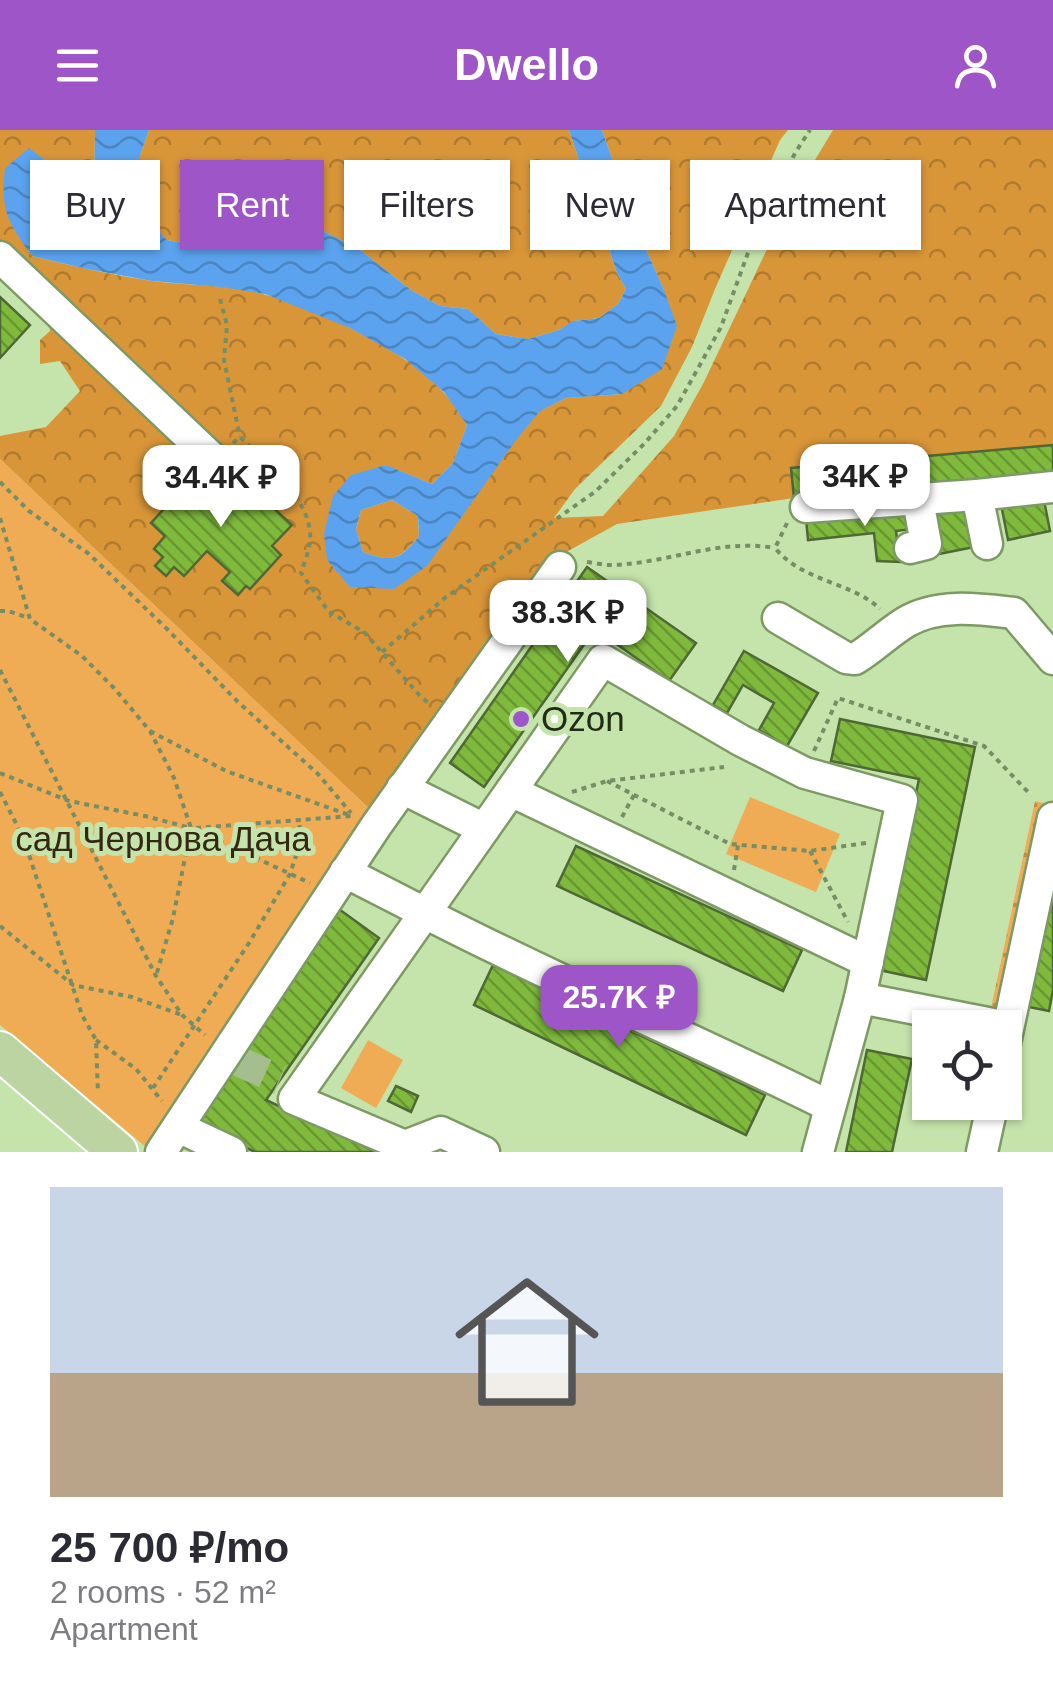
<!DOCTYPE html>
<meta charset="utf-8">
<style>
:root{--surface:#fff;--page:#f2f2f3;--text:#2b2b33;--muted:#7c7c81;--line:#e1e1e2;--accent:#9e55c8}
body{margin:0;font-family:Helvetica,sans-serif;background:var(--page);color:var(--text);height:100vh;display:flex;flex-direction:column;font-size:38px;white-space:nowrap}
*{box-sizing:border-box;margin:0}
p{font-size:32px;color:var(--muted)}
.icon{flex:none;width:55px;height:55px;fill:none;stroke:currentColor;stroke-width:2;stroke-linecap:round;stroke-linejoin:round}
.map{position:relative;height:1022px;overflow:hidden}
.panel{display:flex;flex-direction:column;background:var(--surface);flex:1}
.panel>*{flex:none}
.guide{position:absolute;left:30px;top:30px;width:995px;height:90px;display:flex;gap:20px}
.controls{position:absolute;left:912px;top:880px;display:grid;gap:20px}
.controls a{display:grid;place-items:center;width:110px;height:110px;border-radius:0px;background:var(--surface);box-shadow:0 2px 8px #0004;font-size:50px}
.price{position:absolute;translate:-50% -85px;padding:0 22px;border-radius:20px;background:#fff;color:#222;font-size:32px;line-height:65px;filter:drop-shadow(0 2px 5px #0008)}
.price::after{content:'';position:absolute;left:50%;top:60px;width:30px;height:22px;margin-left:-15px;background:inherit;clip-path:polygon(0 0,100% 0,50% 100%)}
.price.on{background:var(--accent);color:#fff}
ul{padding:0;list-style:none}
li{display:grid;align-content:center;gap:20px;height:530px;padding:0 50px}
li+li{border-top:2px solid var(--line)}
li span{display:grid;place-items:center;height:310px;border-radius:0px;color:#555}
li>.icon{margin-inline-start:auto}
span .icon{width:180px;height:180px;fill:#fffc;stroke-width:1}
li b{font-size:42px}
.pill{padding:0 35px;border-radius:0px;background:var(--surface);box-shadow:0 2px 8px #0004;font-size:35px;line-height:90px}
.pill.on{background:var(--accent);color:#fff}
header{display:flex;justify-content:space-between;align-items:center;height:130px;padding:0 50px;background:var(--accent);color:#fff;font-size:45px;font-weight:600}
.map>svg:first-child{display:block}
</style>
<header><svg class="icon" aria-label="menu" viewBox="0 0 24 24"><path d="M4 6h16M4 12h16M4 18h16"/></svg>Dwello<svg class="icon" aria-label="person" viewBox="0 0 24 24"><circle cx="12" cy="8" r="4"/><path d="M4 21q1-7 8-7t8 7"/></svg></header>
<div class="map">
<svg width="1053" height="1022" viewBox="0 0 1053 1022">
<defs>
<pattern id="grass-dots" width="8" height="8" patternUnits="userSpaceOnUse" patternTransform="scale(2.5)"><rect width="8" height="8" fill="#efac54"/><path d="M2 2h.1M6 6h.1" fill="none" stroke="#c18c45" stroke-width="1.8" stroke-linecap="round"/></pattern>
<pattern id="forest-crowns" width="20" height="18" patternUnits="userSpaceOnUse" patternTransform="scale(2.5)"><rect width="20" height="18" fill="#d99639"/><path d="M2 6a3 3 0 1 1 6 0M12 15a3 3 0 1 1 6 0" fill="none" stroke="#b07b2f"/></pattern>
<pattern id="water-waves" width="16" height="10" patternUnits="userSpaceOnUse" patternTransform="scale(2.5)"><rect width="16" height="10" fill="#5ba3ee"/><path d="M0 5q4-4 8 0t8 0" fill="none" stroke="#4b85c0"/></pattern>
<pattern id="building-back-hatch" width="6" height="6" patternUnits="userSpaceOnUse" patternTransform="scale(2.5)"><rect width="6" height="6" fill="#7fba3d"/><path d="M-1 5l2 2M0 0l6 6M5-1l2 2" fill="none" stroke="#689732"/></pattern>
</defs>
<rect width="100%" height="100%" fill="#c5e4ab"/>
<!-- grass -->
<polygon fill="url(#grass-dots)" points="1035,671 1044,673 1000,883 990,883"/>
<!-- forest -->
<g fill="url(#forest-crowns)">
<path d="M 0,0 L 95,0 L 94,65 L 84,92 L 58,99 C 33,72 32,64 45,30 L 28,19 L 32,126 C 72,136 112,145 152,151 C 190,156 230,154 266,165 C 319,180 409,221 445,264 C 454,273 460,285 467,295 L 453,333 L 432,354 L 385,335 L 324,403 L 393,459 L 539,281 L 566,268 L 622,264 L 664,160 L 636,97 L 602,0 L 788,0 L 780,10 L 715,159 L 692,217 L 661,276 L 575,359 L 554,388 L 603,386 L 674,306 L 704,252 L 788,75 L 833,0 L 1053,0 L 1053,315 L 792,337 L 794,368 L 617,394 L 550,431 L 377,686 L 0,329 L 0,306 L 46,297 L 80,261 L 60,231 L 40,234 L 40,210 L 50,201 L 48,183 L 34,140 L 0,111 Z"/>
<polygon points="149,0 569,0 617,143 626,159 618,174 599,188 574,191 559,200 528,209 496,204 468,179 440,176 411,160 359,119 303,91 231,83 191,115 167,110 147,88 139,61 140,25"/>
<path d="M 392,370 L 418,386 L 419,406 C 399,430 393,433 363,422 L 356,399 L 361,380 Z"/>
</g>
<!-- park -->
<g fill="#efac54">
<polygon points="0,329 377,686 147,1018 0,895"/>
<polygon points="750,667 840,704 816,762 726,724"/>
<polygon points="368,910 403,930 376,978 341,958"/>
</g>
<!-- water -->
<path fill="url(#water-waves)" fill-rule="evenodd" d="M 95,0 L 149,0 L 140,25 L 139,61 L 147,87 L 167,110 L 191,115 L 231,83 L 303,91 L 359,119 L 411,160 L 440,176 L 468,179 L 496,204 L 528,209 L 559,200 L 573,191 L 599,188 L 618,174 L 626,159 L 617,143 L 569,0 L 602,0 L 636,97 L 664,160 L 677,196 L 662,239 L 622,264 L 566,268 L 540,281 L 516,310 L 427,436 L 394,459 L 350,457 L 327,430 L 324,403 L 333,366 L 351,345 L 386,335 L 432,354 L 453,333 L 467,295 L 444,262 L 405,229 L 350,198 L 265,164 L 221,157 L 152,151 L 87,139 L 32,126 C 8,92 0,81 5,38 L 29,18 L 45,30 C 32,63 33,72 58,99 L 84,92 L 94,65 ZM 392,370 L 418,386 L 419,406 C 400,430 393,433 363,422 L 356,399 L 361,380 Z"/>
<!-- building -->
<g fill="url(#building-back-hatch)" stroke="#4e6935" stroke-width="2.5">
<polygon points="0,167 30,195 0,228"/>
<polygon points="1053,315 1053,345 794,368 791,338"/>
<polygon points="244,333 253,341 243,350 292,395 272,416 281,425 250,459 246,456 238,465 222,451 230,442 207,421 184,446 174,437 166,446 155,436 163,427 154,419 165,406 151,393 195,345 215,364"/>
<polygon points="1043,365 1050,401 1008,410 1001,374"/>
<polygon points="969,368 979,416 939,424 929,377"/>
<polygon points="909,378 912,399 896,401 900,432 877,431 874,403 808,410 806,389"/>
<polygon points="587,437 696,513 669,551 595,499 484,657 450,633"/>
<polygon points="744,521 818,563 787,616 759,600 774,573 743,555 727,583 713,575"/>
<polygon points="840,589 975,617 926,850 879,840 919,649 831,631"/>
<polygon points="576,716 802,820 783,861 557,756"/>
<polygon points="1053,764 1053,860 1049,881 1029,877"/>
<polygon points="336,777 379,808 266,970 376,1022 255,1022 197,995"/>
<polygon points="493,835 765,965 746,1005 474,875"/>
<polygon points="867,920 912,929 892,1022 846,1022"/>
<polygon points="396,956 418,966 411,982 388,971"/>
</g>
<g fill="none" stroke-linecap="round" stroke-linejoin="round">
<!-- minor-tunnel -->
<polyline stroke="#a4bf8d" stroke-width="30" stroke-dasharray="30 15" stroke-linecap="butt" points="238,931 280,950"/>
<!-- minor casing -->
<g stroke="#7d9964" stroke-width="35">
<g id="minor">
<polyline points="0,127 214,330"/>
<polyline points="977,365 987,414"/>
<polyline points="806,377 977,365 1053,357"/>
<polyline points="910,418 926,414 918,370"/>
<path d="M 778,488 L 846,528 L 855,529 C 873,518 888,503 906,492 C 938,473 979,479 1014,483 L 1053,529"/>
<polyline points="402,658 484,699"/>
<polyline points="511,661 868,832"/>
<polyline points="345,742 425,783 603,530 740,610 805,643 902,670 860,868"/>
<polyline points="1005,913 1053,688"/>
<polyline points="178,997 231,1022"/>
<polyline points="161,1022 376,696 560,437"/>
<path d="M 484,1022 L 441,1002 L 405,1016 L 294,969 L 425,783 C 558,852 695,909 829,976"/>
<polyline points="818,1022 860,868 1008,897"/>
<polyline points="982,1022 993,972"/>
</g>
</g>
<!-- major casing -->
<g stroke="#fff" stroke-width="42">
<polyline id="major" points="0,921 118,1022"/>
</g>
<!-- path -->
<g stroke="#778d65" stroke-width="4" stroke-dasharray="5 5" stroke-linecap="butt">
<polyline points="220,169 227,195 224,230 240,307"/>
<path d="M 233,313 L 240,307 C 266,332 314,372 310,411 C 309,422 304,433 301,443 L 329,482 L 364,502 L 421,567 L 431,575"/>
<polyline points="0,352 29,381 89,424 167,499 238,572 318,644 351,683"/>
<polyline points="0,388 30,489 82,526 114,558 150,601 174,648 191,698 173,788 156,846"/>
<path d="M 787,393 L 775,418 C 803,452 852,452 880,479"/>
<path d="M 587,432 C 595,433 603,435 610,435 C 667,434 718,408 775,418"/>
<polyline points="0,481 8,481 29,488"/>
<polyline points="382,522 446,467 596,361 644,314 677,276 721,197 753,109 795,23 810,0"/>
<polyline points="0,540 156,846 182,885 205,905"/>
<polyline points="150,601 226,641 352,686"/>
<polyline points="814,621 838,568 984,616 1028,662"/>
<polyline points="0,643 69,671 145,686 191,698 310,753"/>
<polyline points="607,651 730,714 810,721 866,713"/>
<polyline points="0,662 23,707 82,885 96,910 98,963"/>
<polyline points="572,662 607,651 724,637"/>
<polyline points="622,687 634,665"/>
<polyline points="196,698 351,686"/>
<polyline points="810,721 848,792"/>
<polyline points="734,740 738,715"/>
<polyline points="0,796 73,855 132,867 182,885"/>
<polyline points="96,910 136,939 162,971"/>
<polyline points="153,958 249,813 290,744 301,711 299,689"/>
</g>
<!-- minor -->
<use href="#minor" stroke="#fff" stroke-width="30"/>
<!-- major -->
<use href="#major" stroke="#bbd4a2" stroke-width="38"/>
</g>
<!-- markers -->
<circle fill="#9e55c8" stroke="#c5e4ab" stroke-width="4" cx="521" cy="589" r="10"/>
<g text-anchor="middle" stroke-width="10" stroke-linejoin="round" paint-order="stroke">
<!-- poi labels -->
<g font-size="35" fill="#202c16" stroke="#c5e4ab" text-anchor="start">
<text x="541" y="601">Ozon</text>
</g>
<!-- park labels -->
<g font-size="35" fill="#362713" stroke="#c5e4ab">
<text x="163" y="721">сад Чернова Дача</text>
</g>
</g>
</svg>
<div class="controls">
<a><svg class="icon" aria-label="locate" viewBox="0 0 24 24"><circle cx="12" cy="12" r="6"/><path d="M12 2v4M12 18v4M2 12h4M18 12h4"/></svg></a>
</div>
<b class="price" style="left:865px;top:399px">34K ₽</b>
<b class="price" style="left:221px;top:400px">34.4K ₽</b>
<b class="price" style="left:568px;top:535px">38.3K ₽</b>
<b class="price on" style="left:619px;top:920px">25.7K ₽</b>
<div class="guide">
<a class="pill">Buy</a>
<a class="pill on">Rent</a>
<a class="pill">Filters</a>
<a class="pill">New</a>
<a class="pill">Apartment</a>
</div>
</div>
<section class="panel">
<ul>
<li><span style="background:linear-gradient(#c9d6e8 60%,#b9a48a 0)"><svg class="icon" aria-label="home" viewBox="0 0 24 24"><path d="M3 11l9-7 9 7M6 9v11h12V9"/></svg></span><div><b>25 700 ₽/mo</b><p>2 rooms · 52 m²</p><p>Apartment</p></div></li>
</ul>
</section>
